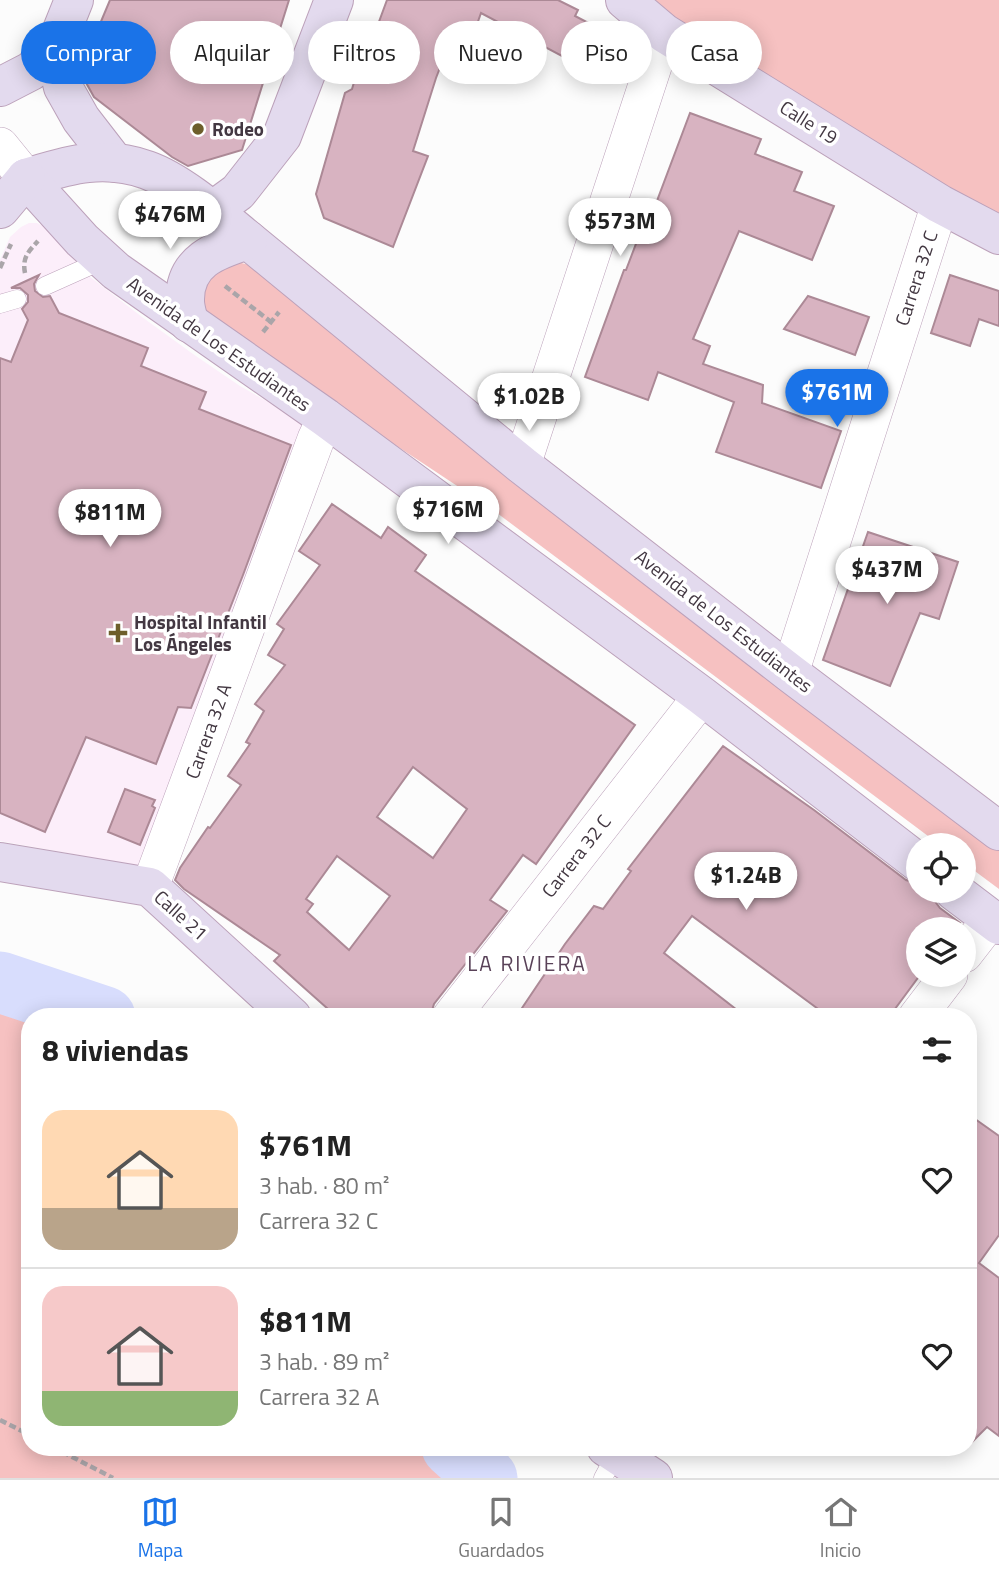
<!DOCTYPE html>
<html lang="es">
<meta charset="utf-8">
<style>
:root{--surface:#fff;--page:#f2f2f2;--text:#222;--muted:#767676;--line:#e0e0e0;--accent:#1a73e8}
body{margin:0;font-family:"Titillium Web",sans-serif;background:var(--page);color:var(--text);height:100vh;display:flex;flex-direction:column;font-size:26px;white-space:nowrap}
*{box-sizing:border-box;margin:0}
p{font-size:23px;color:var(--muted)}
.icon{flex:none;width:38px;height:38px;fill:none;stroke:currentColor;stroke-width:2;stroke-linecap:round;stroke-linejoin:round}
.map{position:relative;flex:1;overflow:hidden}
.details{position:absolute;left:21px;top:1008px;width:956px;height:448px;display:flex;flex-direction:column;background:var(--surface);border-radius:28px;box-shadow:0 4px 18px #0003}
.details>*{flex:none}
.top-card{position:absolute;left:21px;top:21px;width:957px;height:63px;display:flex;gap:14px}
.buttons{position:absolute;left:906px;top:833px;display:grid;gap:14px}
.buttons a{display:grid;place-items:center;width:70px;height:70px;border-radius:50%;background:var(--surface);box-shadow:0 4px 18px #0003;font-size:35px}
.price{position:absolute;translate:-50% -60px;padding:0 16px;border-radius:24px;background:#fff;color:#222;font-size:23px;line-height:46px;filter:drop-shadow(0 2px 4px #0008)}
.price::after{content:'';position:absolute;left:50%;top:42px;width:21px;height:16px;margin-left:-10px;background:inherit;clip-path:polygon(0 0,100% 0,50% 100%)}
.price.current{background:var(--accent);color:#fff}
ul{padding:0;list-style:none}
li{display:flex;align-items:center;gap:21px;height:175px;padding:0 21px}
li+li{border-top:2px solid var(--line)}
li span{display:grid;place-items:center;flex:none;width:196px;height:140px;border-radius:21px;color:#555}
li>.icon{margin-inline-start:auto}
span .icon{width:84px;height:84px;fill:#fffc;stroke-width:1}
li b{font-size:30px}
h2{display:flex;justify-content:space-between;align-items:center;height:84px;padding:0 21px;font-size:30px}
.chip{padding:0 24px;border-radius:32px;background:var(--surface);box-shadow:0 4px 18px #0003;font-size:24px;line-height:63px}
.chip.current{background:var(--accent);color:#fff}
.tabs{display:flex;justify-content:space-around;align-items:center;height:98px;border-top:2px solid var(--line);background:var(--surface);font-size:19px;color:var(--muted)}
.tabs a{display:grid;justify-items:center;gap:4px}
.tabs .current{color:var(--accent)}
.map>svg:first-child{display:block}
</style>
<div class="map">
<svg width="999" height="1478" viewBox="0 0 999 1478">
<rect width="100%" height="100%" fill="#fcfcfc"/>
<!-- built -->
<polygon fill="#fceefa" points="29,223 37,223 43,226 89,276 142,317 193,354 240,386 311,426 151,868 0,841 0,260 10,237 21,227"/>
<!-- green -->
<g fill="#f6c1c1">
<polygon points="611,0 999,0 999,232"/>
<polygon points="238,262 249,265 262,273 508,479 999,849 999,889 964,863 964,845 940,845 489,507 220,329 210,321 201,300 209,272"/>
<polygon points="0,982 105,1017 30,1017 30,1447 452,1447 487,1478 0,1478"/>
</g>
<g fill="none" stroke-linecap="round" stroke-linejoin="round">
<!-- river -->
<g stroke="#d8ddfd" stroke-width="61">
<polyline points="0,982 105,1017"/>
<polyline points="452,1447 487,1478"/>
</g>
</g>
<!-- building -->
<g fill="#d8b3c1" stroke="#ac8996" stroke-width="2" fill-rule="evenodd">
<polygon points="110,0 289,0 242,150 188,166 172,157 94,97 84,79 81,69"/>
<polygon points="387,0 558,0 578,10 575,16 606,32 577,64 481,13 467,53 448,47 436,78 413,151 428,156 393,247 324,218 316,194 345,93 352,89 362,56 366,57"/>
<polygon points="690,113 761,139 755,154 802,172 794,191 834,206 812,260 739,231 693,339 710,346 703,364 763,385 762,403 841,431 821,488 716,452 734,402 658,372 648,400 585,377 624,270 626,270 639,236 643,238"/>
<polygon points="39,275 34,284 35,291 43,297 50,296 59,313 148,348 141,366 206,392 199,409 291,445 243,575 191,708 178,707 156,764 86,737 45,832 0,813 0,358 11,362 28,320 22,309 28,302 28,295 20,288 11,288"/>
<polygon points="950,275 999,291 999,326 979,319 970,346 931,333"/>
<polygon points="808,296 869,317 855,355 784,329"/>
<path d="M 332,504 L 381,538 L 388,527 L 426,555 L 415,571 L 635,725 L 536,864 L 523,855 L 490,900 L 507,911 L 434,1004 L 430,1017 L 337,1017 L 274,961 L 280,955 L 184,889 L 175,880 L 180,868 L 208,827 L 210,828 L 241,785 L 228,776 L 250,744 L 246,742 L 264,711 L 255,704 L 285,665 L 268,655 L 284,629 L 277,624 L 320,565 L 299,551 ZM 413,767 L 467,809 L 433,858 L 377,817 ZM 337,856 L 390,896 L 349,950 L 307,912 L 313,904 L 306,899 Z"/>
<polygon points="868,532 958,562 939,619 920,613 890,686 823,660"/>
<polygon points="723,746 814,810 906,880 919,884 919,891 930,891 933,893 934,900 940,908 960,923 955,929 919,929 919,975 920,975 889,1017 829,1017 692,916 664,953 746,1017 516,1017 565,944 594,906 603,909 631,871 628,869"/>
<polygon points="125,789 155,800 152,806 155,808 140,845 108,832"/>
<polygon points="968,1114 999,1136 999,1235 979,1263 999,1278 999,1436 987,1427 968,1446"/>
</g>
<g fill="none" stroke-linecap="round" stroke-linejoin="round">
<!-- lane casing -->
<g stroke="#bca1ba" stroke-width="19">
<g id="lane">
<polyline points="45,286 103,260"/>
<polyline points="0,304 17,299"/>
<polyline points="603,1478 616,1454"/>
</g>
</g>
<!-- street casing -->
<g stroke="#bca1ba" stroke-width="38">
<g id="street">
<polyline points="0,146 26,178"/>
<polyline points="522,465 664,33"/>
<polyline points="790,673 940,204"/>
<polyline points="150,887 316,439 326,418"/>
<polyline points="964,954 991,919"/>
<polyline points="451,1017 702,696"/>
<polyline points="917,1017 949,975"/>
</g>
</g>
<!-- secondary casing -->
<g stroke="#bca1ba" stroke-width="40">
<g id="secondary">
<polyline points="74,0 54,50 63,87 81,119 115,163"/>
<polyline points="625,0 664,33 940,204 999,235"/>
<polyline points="0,87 31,71 54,50"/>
<path d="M 26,178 C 46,172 67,165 88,163 C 108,161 128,163 147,170 C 181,182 220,217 248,240 L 522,465 L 790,673 L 999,831"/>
<polyline points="26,178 82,240 116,271 326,418 702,696 919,863"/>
<polyline points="0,209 26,178"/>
<polyline points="212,211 238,192 282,136 334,0"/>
<path d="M 189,323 C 188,316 185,308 185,301 C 184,260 217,250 248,240"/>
<polyline points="0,862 150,887 292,1017"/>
<polyline points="954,891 999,925"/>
<polyline points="606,1447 653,1478"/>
</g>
</g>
<!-- path -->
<g stroke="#aaa5a9" stroke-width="4.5" stroke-dasharray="7 3.5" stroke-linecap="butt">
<polyline points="156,217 176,240"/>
<polyline points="0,268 11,244"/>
<path d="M 25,273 C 22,258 28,252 38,241"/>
<polyline points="225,286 271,322"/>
<polyline points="263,332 279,312"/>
<polyline points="0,1420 30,1435"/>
<polyline points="53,1447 113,1478"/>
</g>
<!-- lane -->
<use href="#lane" stroke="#fff" stroke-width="18"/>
<!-- street -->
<use href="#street" stroke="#fff" stroke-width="37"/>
<!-- secondary -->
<use href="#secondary" stroke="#e3daee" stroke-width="38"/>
</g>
<!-- markers -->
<g fill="#6d5e2b" stroke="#fff" stroke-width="2.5">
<circle cx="198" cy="129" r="7"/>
<path d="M114.5 622.5h7v7h7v7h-7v7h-7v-7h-7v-7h7z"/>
</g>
<g text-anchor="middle" stroke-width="7" stroke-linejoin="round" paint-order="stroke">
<!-- street labels -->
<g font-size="19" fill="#433842" stroke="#fff">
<text transform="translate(809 122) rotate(32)" y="7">Calle 19</text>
<text transform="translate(916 278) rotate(-72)" y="7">Carrera 32 C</text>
<text transform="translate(219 344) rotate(35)" y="7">Avenida de Los Estudiantes</text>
<text transform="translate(724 621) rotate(38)" y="7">Avenida de Los Estudiantes</text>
<text transform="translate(208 731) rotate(-70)" y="7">Carrera 32 A</text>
<text transform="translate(576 856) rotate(-52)" y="7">Carrera 32 C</text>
<text transform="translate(181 915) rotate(42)" y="7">Calle 21</text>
</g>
<!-- poi labels -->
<g font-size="19" font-weight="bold" fill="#433842" stroke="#fff" text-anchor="start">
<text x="212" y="136">Rodeo</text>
<text x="134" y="629">Hospital Infantil<tspan x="134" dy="22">Los Ángeles</tspan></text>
</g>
<!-- neighbourhood labels -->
<g font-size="21" letter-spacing="2" fill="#594258" stroke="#fff">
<text x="527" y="971">LA RIVIERA</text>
</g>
</g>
</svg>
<div class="buttons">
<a><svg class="icon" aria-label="locate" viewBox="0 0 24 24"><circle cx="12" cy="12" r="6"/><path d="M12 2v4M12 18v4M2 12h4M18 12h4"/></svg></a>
<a><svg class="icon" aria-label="layers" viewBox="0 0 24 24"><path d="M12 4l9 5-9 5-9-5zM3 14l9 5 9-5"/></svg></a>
</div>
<b class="price" style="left:170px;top:251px">$476M</b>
<b class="price" style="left:620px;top:258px">$573M</b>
<b class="price current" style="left:837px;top:429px">$761M</b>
<b class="price" style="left:529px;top:433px">$1.02B</b>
<b class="price" style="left:448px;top:546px">$716M</b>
<b class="price" style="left:110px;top:549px">$811M</b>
<b class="price" style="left:887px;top:606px">$437M</b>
<b class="price" style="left:746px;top:912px">$1.24B</b>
<div class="top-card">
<a class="chip current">Comprar</a>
<a class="chip">Alquilar</a>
<a class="chip">Filtros</a>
<a class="chip">Nuevo</a>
<a class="chip">Piso</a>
<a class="chip">Casa</a>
</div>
<section class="details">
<h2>8 viviendas<svg class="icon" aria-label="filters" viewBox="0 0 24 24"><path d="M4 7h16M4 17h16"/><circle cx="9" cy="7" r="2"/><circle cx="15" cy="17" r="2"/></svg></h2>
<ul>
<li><span style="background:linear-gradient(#ffd9b3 70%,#b9a48a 0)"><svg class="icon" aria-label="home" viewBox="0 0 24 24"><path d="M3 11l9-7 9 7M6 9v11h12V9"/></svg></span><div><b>$761M</b><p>3 hab. · 80 m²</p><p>Carrera 32 C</p></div><svg class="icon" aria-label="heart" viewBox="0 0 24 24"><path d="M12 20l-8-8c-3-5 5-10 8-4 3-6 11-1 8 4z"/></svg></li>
<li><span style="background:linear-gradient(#f6c9c9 75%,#8fb573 0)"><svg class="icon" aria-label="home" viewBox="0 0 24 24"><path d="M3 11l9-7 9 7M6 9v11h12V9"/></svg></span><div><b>$811M</b><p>3 hab. · 89 m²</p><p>Carrera 32 A</p></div><svg class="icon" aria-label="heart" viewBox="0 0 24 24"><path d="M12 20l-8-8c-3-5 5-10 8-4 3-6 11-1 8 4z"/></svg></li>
</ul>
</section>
</div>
<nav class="tabs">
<a class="current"><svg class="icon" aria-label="map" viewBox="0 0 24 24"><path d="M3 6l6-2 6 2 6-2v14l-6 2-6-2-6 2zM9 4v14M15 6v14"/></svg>Mapa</a>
<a><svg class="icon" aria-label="saved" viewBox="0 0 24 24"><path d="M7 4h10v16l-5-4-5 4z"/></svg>Guardados</a>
<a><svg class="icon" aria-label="home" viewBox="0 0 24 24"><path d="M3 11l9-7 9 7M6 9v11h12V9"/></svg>Inicio</a>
</nav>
